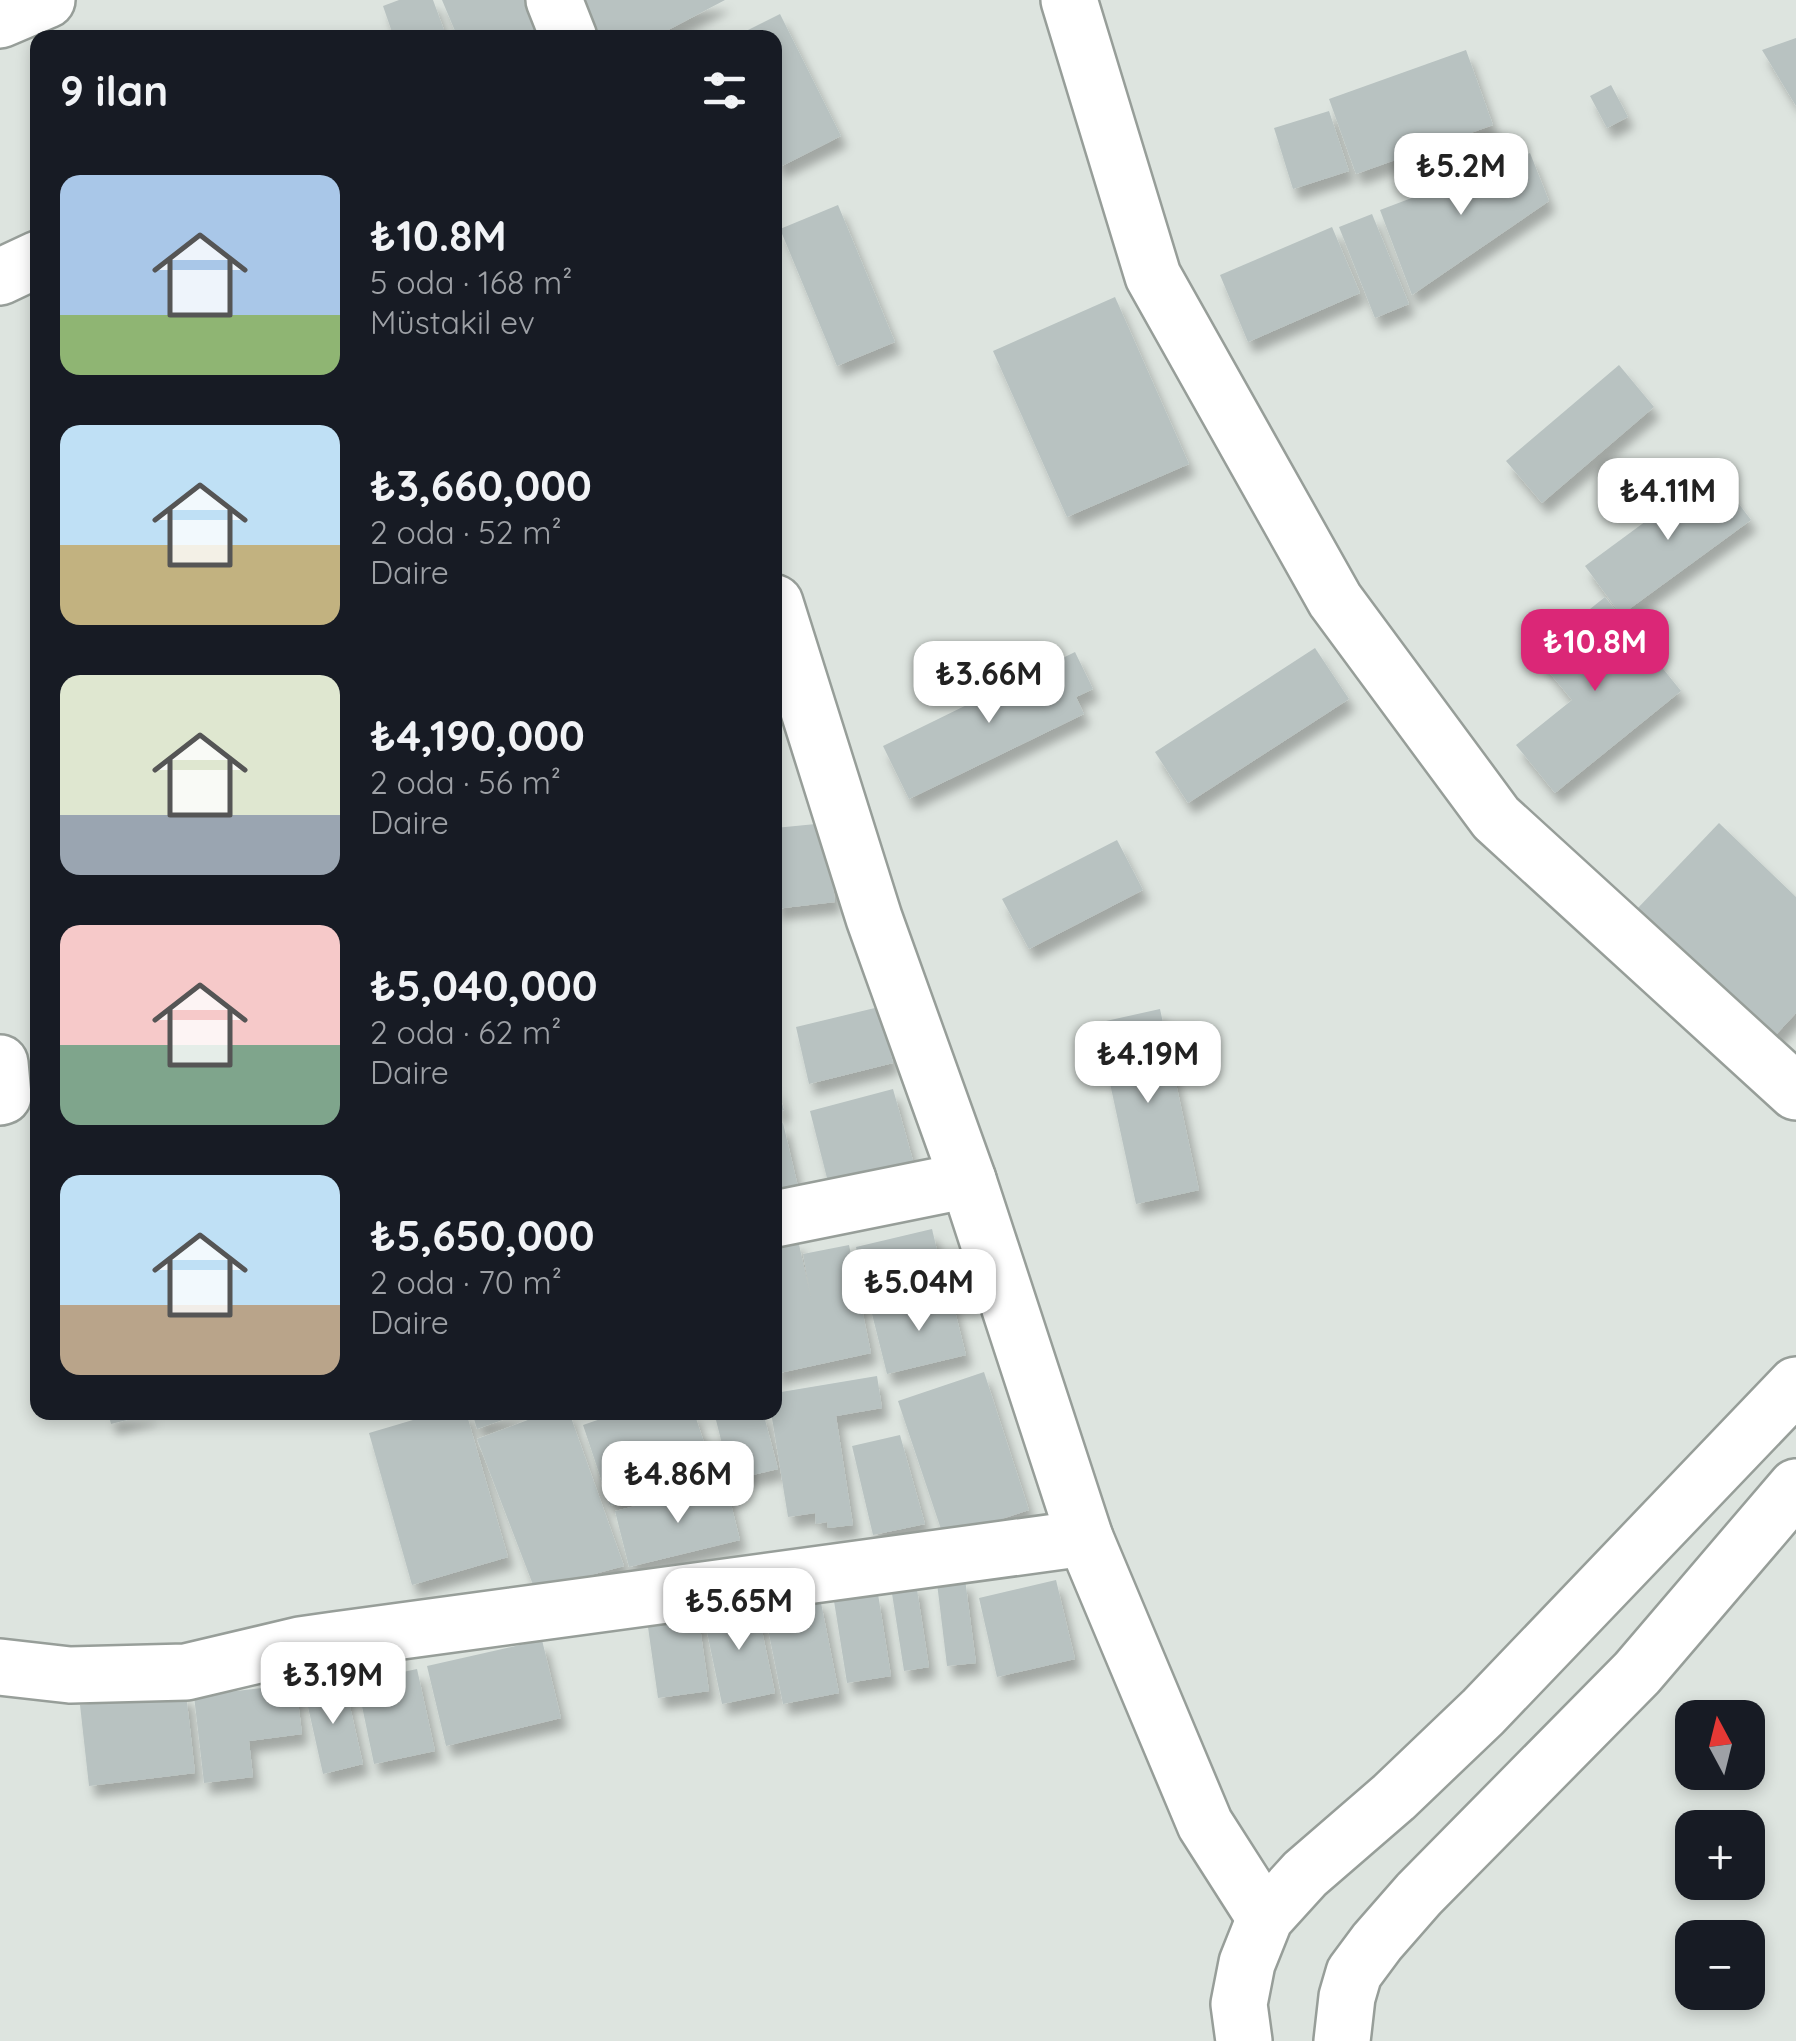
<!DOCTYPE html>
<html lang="tr">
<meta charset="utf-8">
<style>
:root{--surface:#171b24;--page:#20242c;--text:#f1f3f6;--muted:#9ea1a6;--accent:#db2777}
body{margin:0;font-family:Quicksand,sans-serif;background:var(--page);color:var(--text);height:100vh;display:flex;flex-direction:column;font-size:38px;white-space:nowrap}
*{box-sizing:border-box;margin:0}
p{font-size:32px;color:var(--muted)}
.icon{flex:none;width:55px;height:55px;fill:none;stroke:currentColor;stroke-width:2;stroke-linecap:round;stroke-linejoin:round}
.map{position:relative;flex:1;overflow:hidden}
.side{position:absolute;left:30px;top:30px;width:752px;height:1390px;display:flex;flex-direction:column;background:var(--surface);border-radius:20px;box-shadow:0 5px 15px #0003}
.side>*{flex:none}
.needle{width:65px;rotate:353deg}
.buttons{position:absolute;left:1675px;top:1700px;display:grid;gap:20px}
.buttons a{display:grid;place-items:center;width:90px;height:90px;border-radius:20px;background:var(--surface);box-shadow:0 5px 15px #0003;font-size:50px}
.price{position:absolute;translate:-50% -85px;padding:0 22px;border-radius:20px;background:#fff;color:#222;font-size:32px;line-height:65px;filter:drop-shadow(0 2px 5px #0008)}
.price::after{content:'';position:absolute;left:50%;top:60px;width:30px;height:22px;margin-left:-15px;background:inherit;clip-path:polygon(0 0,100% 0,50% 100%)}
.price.active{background:var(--accent);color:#fff}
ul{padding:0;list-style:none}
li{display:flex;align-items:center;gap:30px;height:250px;padding:0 30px}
li span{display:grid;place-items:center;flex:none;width:280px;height:200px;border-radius:20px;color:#555}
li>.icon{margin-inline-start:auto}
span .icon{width:120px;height:120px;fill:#fffc;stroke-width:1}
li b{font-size:42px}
h2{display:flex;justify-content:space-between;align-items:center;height:120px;padding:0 30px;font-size:42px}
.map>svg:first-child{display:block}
</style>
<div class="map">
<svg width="1796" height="2041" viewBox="0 0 1796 2041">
<defs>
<filter id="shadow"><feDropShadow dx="6" dy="11" stdDeviation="5" flood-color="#0004"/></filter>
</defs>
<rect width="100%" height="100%" fill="#dde4df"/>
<!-- building -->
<g fill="#b8c2c1" filter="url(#shadow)">
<polygon points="399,0 433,0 447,38 394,38 383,6"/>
<polygon points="442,0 526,0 543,38 458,38"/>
<polygon points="577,0 725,0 653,38 594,38"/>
<polygon points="780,14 841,136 780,167 775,158 775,38 732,38"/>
<polygon points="1796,38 1796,106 1762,50"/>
<polygon points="1466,50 1493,125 1356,174 1329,99"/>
<polygon points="1611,85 1628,117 1607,128 1590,96"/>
<polygon points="1329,111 1349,171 1293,189 1274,128"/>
<polygon points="1530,153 1549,201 1412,295 1380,210"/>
<polygon points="838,205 895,342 837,366 780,229"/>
<polygon points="1372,214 1409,304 1375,318 1339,227"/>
<polygon points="1332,227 1360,293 1248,342 1220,275"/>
<polygon points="1115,297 1189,464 1067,517 993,351"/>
<polygon points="1619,365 1654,407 1542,503 1506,461"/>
<polygon points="1714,471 1751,520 1621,615 1585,566"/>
<polygon points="1605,597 1681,691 1555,793 1516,745 1572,700 1534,654"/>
<polygon points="1315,648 1349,699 1188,803 1155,752"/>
<polygon points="1075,652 1093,689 1076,697 1084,714 909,799 883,746"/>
<polygon points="826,823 835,902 775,909 775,828"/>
<polygon points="1719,823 1796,897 1796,1013 1772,1039 1636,910"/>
<polygon points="1117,840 1143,890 1029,949 1002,899"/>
<polygon points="879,1007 893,1063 809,1084 796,1027"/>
<polygon points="1160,1009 1199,1190 1136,1204 1097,1023"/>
<polygon points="775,1081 784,1110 775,1113"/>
<polygon points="893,1089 914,1164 829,1186 810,1111"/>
<polygon points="783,1123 799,1191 775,1197 775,1125"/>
<polygon points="932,1229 946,1288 870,1307 856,1247"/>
<polygon points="798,1240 811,1298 803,1254 849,1245 871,1353 775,1374 775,1246"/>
<polygon points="951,1295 966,1355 887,1374 872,1314"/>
<polygon points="984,1372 1029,1510 944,1538 898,1401"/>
<polygon points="877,1376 882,1408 836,1416 853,1525 828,1528 827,1522 816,1524 815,1513 788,1517 771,1412 775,1412 775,1393"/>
<polygon points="108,1412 151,1412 151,1414 111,1424"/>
<polygon points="440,1412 466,1412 508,1557 412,1585 369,1433"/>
<polygon points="472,1412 522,1412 522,1413 477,1429"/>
<polygon points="549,1412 569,1412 624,1566 535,1590 477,1439"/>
<polygon points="621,1412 694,1412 714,1473 610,1506 583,1425"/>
<polygon points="714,1412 763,1412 778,1469 731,1480"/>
<polygon points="900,1435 925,1524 873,1535 852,1446"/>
<polygon points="726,1484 740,1540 629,1567 615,1511"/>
<polygon points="965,1579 976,1663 947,1666 937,1583"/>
<polygon points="1056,1580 1075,1659 997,1677 979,1598"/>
<polygon points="916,1583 929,1667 904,1671 891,1587"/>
<polygon points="878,1594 891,1676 847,1683 834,1601"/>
<polygon points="820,1598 839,1693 783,1704 764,1609"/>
<polygon points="756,1602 775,1693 722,1704 703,1613"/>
<polygon points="698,1613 709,1691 658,1698 647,1620"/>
<polygon points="542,1640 561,1718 446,1746 427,1666"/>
<polygon points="417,1669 435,1751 374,1764 357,1682"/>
<polygon points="344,1680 363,1764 323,1774 304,1689"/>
<polygon points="296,1684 302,1734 249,1741 253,1777 204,1783 194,1696"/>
<polygon points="186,1693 195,1773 89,1786 80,1705"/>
</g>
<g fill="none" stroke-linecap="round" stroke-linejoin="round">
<!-- minor casing -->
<g stroke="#979e99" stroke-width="60">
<g id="minor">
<polyline points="554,0 569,38"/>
<polyline points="1069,0 1153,276 1335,600 1496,818 1796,1092"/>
<polyline points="0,20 47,0"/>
<polyline points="0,277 38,259"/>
<polyline points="775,603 874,918 968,1180 1085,1538 1205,1824 1265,1918"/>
<polyline points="0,1063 3,1096 0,1097"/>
<polyline points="775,1219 968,1180"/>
<polyline points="0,1667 70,1675 186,1672 300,1645 335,1640 1085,1538"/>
</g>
</g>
<!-- major casing -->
<g stroke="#979e99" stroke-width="60">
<g id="major">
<polyline points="1244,2041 1239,2004 1247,1963 1265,1918 1305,1874 1394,1797 1483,1712 1796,1385"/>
<polyline points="1342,2041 1347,1997 1354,1973 1377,1942 1419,1894 1637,1673 1796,1487"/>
</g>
</g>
<!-- minor -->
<use href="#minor" stroke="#fff" stroke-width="55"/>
<!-- major -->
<use href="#major" stroke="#fff" stroke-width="55"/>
</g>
</svg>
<div class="buttons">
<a><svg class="needle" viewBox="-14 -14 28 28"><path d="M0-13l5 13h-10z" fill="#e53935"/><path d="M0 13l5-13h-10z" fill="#9ea1a6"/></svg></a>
<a>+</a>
<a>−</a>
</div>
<b class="price" style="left:1461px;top:218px">₺5.2M</b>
<b class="price" style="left:1668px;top:543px">₺4.11M</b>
<b class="price active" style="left:1595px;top:694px">₺10.8M</b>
<b class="price" style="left:989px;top:726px">₺3.66M</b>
<b class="price" style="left:1148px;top:1106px">₺4.19M</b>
<b class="price" style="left:919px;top:1334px">₺5.04M</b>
<b class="price" style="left:678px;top:1526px">₺4.86M</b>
<b class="price" style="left:739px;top:1653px">₺5.65M</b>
<b class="price" style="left:333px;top:1727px">₺3.19M</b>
<section class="side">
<h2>9 ilan<svg class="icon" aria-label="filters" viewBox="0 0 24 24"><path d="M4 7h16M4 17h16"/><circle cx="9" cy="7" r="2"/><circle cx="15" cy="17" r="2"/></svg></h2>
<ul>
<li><span style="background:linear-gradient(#a9c7e8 70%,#8fb573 0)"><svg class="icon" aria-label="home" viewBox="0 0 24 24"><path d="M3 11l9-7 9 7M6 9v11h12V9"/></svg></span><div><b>₺10.8M</b><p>5 oda · 168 m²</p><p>Müstakil ev</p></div></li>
<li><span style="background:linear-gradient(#bfe0f5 60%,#c2b280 0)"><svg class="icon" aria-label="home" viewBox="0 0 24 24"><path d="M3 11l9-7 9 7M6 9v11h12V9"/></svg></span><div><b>₺3,660,000</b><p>2 oda · 52 m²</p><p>Daire</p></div></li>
<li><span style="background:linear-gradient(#dfe7d0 70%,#9aa5b1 0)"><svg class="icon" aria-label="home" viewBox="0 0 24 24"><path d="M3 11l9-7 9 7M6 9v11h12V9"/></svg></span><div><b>₺4,190,000</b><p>2 oda · 56 m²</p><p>Daire</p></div></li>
<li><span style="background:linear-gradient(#f6c9c9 60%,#7fa58c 0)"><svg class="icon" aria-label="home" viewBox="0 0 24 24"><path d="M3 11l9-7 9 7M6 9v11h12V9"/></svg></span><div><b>₺5,040,000</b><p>2 oda · 62 m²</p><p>Daire</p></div></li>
<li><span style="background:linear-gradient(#bfe0f5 65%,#b9a48a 0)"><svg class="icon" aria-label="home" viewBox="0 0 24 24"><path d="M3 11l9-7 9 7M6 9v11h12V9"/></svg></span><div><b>₺5,650,000</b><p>2 oda · 70 m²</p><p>Daire</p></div></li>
</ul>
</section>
</div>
